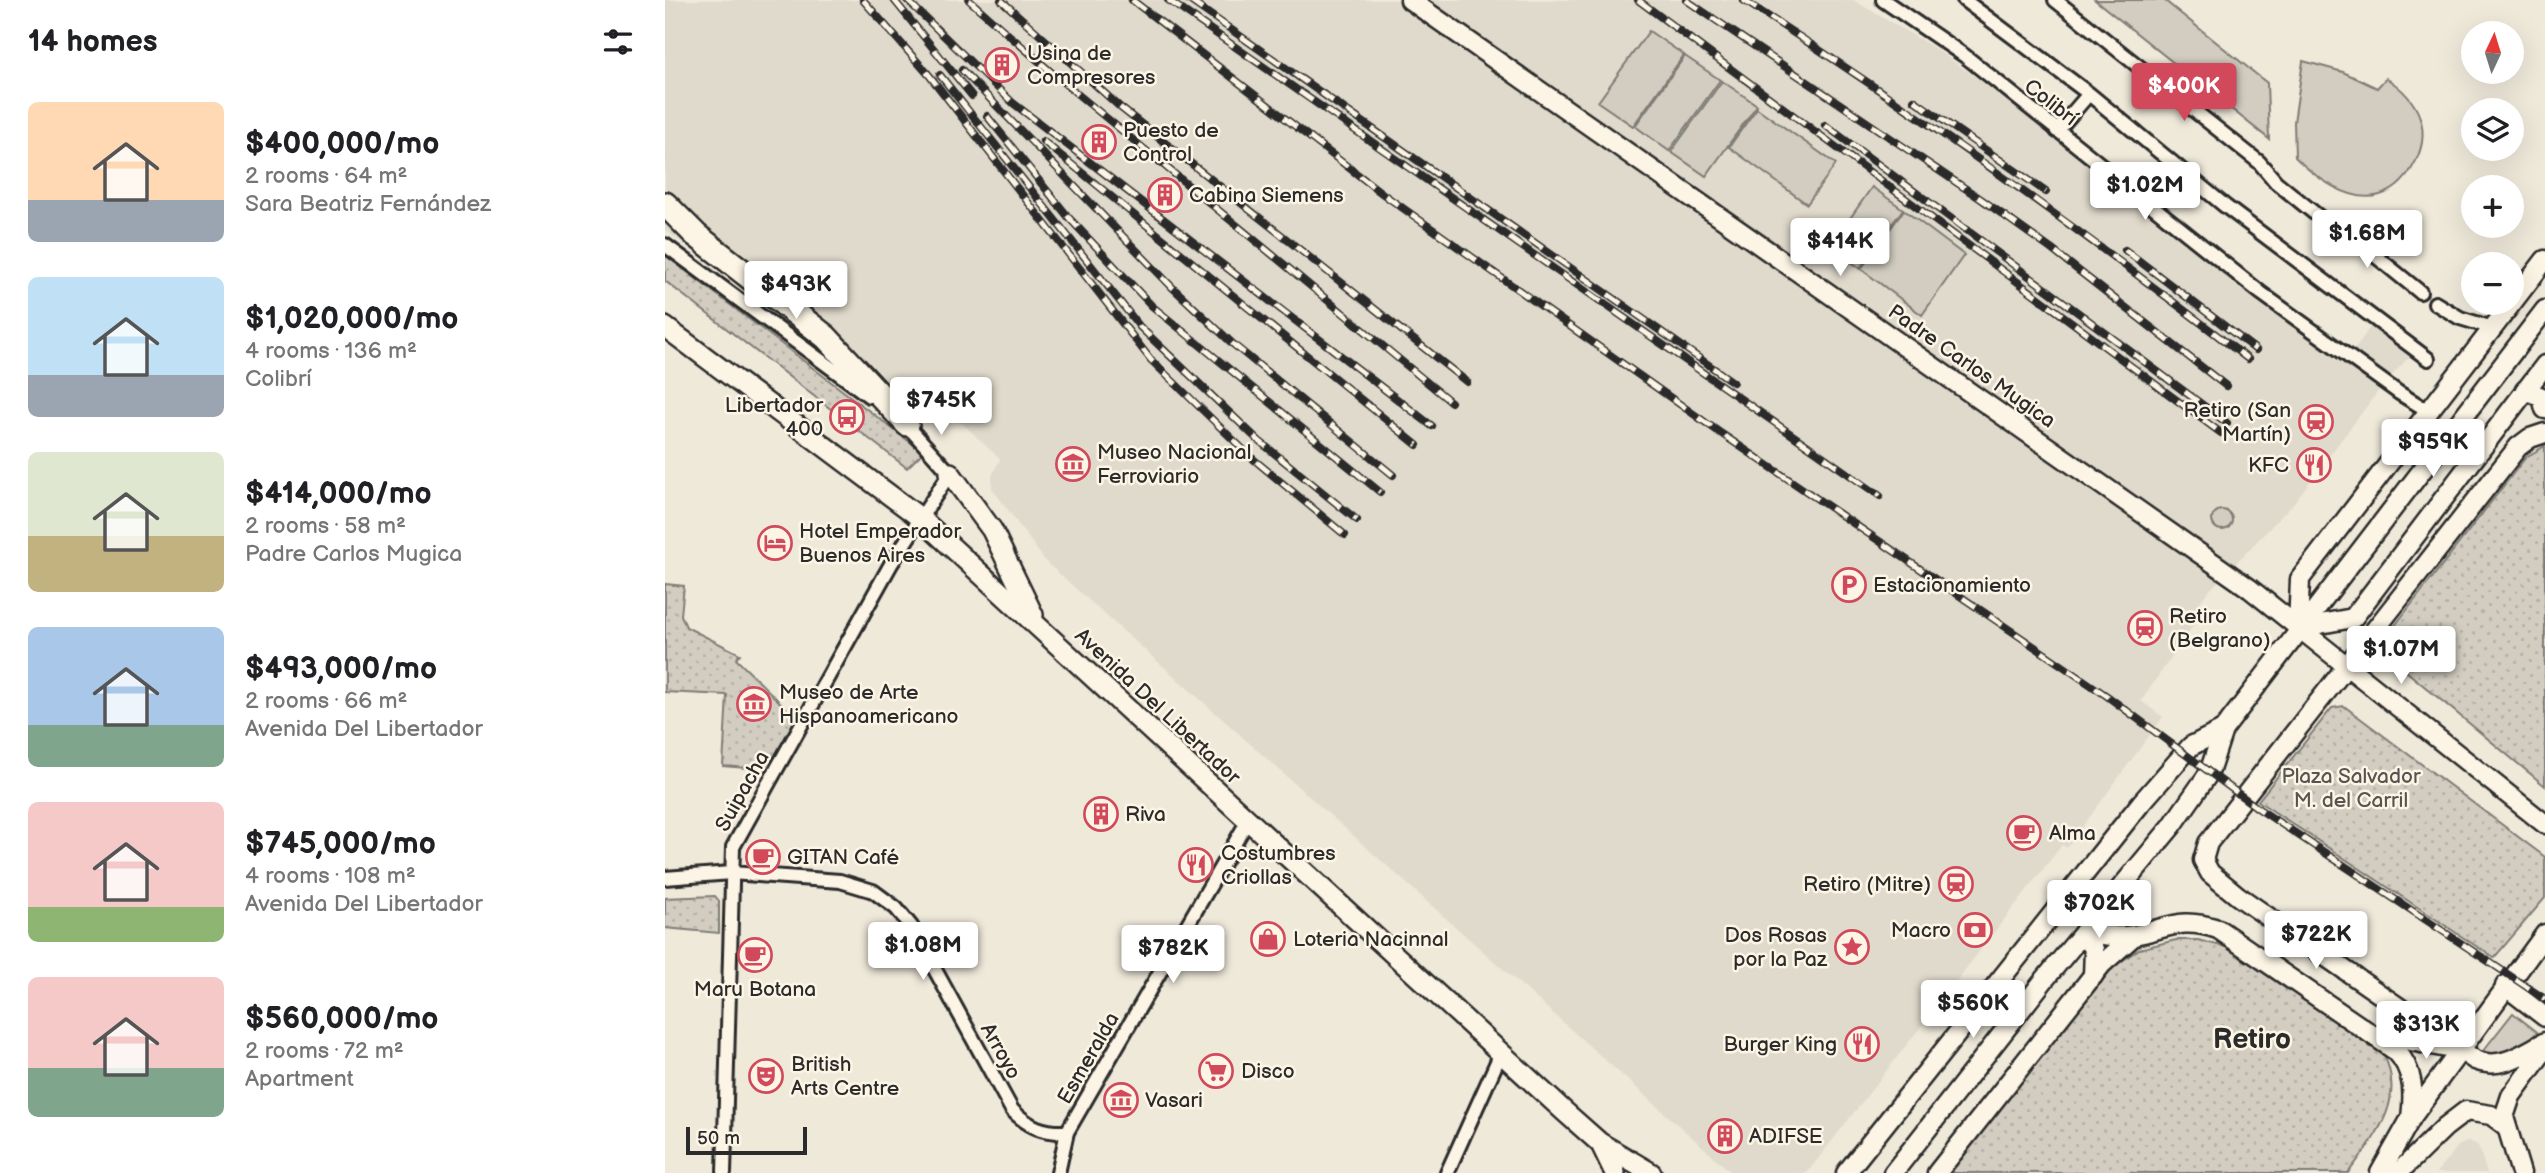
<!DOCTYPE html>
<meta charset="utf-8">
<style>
:root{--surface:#fff;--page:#f2f2f2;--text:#202124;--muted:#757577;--accent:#d1495b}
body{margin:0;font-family:"Balsamiq Sans",sans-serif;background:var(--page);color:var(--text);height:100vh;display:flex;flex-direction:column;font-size:26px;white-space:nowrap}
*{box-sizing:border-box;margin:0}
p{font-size:23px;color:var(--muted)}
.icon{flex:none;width:38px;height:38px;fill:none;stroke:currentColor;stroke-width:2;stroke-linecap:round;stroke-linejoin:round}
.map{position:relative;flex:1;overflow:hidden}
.side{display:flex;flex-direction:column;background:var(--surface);width:665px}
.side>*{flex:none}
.needle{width:46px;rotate:4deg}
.fabs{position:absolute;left:1796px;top:21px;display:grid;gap:14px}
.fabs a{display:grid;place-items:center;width:63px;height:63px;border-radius:50%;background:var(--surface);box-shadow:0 7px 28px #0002;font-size:35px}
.scale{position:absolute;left:21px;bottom:18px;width:121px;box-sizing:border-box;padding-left:7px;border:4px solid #2b2b2b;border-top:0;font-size:19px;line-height:24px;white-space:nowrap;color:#2b2b2b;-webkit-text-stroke:5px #fcf5e5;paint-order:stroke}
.price{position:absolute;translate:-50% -60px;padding:0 16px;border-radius:7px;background:#fff;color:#222;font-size:23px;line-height:46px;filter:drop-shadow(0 2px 4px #0008)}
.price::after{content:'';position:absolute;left:50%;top:42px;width:21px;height:16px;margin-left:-10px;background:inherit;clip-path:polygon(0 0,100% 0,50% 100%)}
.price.on{background:var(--accent);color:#fff}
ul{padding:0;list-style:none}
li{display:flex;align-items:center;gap:21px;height:175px;padding:0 28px}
li span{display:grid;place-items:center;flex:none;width:196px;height:140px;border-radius:10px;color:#555}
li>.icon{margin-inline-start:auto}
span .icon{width:84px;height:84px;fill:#fffc;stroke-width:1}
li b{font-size:30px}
h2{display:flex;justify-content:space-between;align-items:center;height:84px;padding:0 28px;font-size:30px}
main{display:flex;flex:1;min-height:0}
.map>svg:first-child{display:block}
</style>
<main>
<section class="side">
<h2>14 homes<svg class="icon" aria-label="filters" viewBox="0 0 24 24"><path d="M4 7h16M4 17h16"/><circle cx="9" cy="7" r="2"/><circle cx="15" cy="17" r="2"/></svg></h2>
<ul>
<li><span style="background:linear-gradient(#ffd9b3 70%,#9aa5b1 0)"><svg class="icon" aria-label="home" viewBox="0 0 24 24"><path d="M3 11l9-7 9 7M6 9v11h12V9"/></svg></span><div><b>$400,000/mo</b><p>2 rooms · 64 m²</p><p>Sara Beatriz Fernández</p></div></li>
<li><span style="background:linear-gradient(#bfe0f5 70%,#9aa5b1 0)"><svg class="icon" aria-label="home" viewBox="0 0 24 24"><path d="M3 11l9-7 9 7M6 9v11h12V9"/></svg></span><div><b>$1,020,000/mo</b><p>4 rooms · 136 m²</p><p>Colibrí</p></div></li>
<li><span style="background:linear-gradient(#dfe7d0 60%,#c2b280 0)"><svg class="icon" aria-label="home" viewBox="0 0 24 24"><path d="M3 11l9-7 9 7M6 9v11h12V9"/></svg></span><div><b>$414,000/mo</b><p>2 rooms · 58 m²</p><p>Padre Carlos Mugica</p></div></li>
<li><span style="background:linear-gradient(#a9c7e8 70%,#7fa58c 0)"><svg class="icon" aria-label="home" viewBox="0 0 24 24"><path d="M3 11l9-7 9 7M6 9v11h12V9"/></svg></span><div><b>$493,000/mo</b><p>2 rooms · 66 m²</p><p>Avenida Del Libertador</p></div></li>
<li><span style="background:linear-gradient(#f6c9c9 75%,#8fb573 0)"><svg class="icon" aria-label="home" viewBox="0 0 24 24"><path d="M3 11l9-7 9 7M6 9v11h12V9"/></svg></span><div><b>$745,000/mo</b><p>4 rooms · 108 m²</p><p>Avenida Del Libertador</p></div></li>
<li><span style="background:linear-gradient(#f6c9c9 65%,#7fa58c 0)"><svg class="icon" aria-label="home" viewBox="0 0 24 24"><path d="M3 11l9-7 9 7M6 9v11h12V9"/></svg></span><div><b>$560,000/mo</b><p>2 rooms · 72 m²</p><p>Apartment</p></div></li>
</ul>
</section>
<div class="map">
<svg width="1880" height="1173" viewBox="0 0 1880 1173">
<defs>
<pattern id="park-dots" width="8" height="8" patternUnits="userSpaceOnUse" patternTransform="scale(1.75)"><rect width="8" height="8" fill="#d2cdc0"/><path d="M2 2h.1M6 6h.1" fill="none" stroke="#b4b0a5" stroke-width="1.8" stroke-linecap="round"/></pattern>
</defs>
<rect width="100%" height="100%" fill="#efe9da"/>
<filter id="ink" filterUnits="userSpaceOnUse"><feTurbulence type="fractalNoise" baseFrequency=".0143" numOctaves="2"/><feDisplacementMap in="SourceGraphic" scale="14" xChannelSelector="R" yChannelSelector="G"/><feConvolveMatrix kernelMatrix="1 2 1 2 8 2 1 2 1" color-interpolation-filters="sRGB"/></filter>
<g filter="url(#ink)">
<!-- built -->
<g fill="#e0dacc">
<polygon points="0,0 1188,0 1268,47 1387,131 1682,360 1708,323 1748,353 1717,386 1627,505 1540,595 1523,620 1529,624 1476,701 1498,717 1402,848 1397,845 1142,1173 1067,1173 381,562 327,488 327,476 335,459 297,423 248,415 0,230"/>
<polygon points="1803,1141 1813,1145 1822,1173 1771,1173 1793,1146"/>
</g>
<!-- grass -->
<g fill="#d2cdc0" stroke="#7e7c76" stroke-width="2">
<polygon points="1430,0 1499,0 1602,83 1604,139"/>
<polygon points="984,31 1019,55 968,126 933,102"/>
<polygon points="1020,56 1055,80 1004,151 970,126"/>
<path d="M 1638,61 L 1678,72 L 1712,88 L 1721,78 C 1755,100 1769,132 1747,168 C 1740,180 1729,191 1715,195 C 1685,204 1650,177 1630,157 L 1629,122 Z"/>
<polygon points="1057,81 1092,105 1041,176 1006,152"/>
<polygon points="1092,108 1171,164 1142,204 1064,147"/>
<polygon points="1207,187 1238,209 1195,268 1165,247"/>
<polygon points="1239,210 1299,255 1257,315 1196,269"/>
<circle cx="1557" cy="520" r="10"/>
<polygon points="1848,1013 1872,1032 1857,1049 1830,1056 1818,1051"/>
</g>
<!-- park -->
<g fill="url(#park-dots)" stroke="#7e7c76" stroke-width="2">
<polygon points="0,255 258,452 242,468 0,281"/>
<polygon points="1880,446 1880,786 1724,657 1725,632 1861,457"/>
<polygon points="0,584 19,586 16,615 21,627 75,654 71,659 133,720 107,770 58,766 62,695 0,692"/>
<polygon points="1679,706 1880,857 1880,898 1829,958 1593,801 1667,708"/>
<polygon points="50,896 54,901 54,933 0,928 0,898"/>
<path d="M 1511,940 L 1533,940 L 1568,949 L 1717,1051 C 1743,1099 1711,1136 1683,1173 L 1284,1173 L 1447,968 L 1474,949 Z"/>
</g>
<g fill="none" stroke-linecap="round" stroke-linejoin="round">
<!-- street casing -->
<g stroke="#2b2b2b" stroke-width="18">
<g id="street">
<polyline points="1218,0 1300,56 1596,293 1734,393 1765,412"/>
<polyline points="1299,0 1423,93 1560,206 1763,359"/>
<polyline points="1390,0 1594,162 1611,182 1664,225 1686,236 1755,292"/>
<polyline points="1392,131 1423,95"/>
<polyline points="0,245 204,396"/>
<polyline points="1770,303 1795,318 1828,328"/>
<path d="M 0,878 L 66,873 L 175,881 L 208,891 L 231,908 L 246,926 L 347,1110 C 364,1127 378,1133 402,1132"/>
<polyline points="59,1173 68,847 226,564 285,473 238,421"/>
<polyline points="393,1173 402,1132 582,822"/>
<polyline points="782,1173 836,1053"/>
</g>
</g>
<!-- secondary casing -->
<g stroke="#2b2b2b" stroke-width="23">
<g id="secondary">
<polyline points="745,0 1584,588 1880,824"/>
<polyline points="1860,390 1877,397 1880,409"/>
<path d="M 1880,433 L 1865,438 L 1853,447 L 1543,843 L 1538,860 L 1545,873 L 1573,896 L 1810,1060 C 1836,1071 1858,1053 1880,1042"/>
<polyline points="1633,628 1635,579 1880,260"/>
<polyline points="1633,628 1688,618 1880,365"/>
<path d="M 1419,932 C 1435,935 1452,938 1468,935 C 1503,929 1514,916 1553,929 L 1731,1051 C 1749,1070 1749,1093 1746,1118"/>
<polyline points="1419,932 1429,949 1428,976"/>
<polyline points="1840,986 1880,1017"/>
<polyline points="1714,1035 1787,1049"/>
<polyline points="1181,1173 1476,803 1526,746 1558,730"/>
<polyline points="1228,1173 1380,979 1507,826 1544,773 1558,730 1880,310"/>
<polyline points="1272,1173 1437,964 1470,935"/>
<polyline points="1715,1173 1746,1118 1880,934"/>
<polyline points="1733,1173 1780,1127 1801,1111 1826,1115 1841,1126"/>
<polyline points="1856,1173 1839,1117 1846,1096 1880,1049"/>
</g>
</g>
<!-- primary casing -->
<g stroke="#2b2b2b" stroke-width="24">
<g id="primary">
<polyline points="0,327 254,517 900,1112 935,1143 986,1173"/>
<polyline points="285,473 327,530 368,615"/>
<polyline points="936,1144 950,1173"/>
</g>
</g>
<!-- highway casing -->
<g stroke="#2b2b2b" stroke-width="28">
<polyline id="highway" points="0,204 31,235 161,337 242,424"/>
</g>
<!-- street -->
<use href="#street" stroke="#fcf5e5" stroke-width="12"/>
<!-- secondary -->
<use href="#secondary" stroke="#fcf5e5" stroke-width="18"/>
<!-- primary -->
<use href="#primary" stroke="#fcf5e5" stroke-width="19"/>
<!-- highway -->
<use href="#highway" stroke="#fcf5e5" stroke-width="23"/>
<!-- rail casing -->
<g stroke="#2b2b2b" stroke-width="8">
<g id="rail">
<polyline points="198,0 264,75 486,360 587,458 680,535"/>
<polyline points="229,0 307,96"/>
<polyline points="242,0 348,103 767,426"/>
<polyline points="304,0 393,78 786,402"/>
<polyline points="336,0 456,108 802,382"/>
<polyline points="467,0 718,194 1054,432 1442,696 1594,809 1880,999"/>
<polyline points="503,0 1215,496"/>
<polyline points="524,0 1068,382"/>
<polyline points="973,0 1556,433"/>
<polyline points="1021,0 1316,199 1386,249 1561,386"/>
<path d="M 1078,0 C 1254,113 1417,231 1583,359"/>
<polyline points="297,70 507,287 569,345 728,475"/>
<polyline points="275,75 475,327 593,440 692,520"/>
<polyline points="1249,100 1381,192"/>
<polyline points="322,116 405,219 487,306 715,492"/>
<polyline points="1160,125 1562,423"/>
<polyline points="378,141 752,445"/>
<polyline points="1460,250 1591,350"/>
</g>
</g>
<!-- rail -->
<use href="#rail" stroke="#fcf5e5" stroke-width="5" stroke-dasharray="16" stroke-linecap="butt"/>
</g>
</g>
<!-- icons -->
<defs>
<g id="building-ring" transform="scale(1.75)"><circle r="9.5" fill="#fcf5e5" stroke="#d1495b" stroke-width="1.5"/><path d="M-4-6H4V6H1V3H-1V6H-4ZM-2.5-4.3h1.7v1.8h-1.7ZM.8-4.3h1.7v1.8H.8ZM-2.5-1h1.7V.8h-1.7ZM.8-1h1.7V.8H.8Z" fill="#d1495b"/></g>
<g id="bus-ring" transform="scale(1.75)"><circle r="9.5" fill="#fcf5e5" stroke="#d1495b" stroke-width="1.5"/><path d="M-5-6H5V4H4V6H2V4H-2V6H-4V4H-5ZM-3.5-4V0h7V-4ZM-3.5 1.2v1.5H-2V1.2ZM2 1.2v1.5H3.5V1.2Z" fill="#d1495b"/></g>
<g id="station-ring" transform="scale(1.75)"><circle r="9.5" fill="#fcf5e5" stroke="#d1495b" stroke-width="1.5"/><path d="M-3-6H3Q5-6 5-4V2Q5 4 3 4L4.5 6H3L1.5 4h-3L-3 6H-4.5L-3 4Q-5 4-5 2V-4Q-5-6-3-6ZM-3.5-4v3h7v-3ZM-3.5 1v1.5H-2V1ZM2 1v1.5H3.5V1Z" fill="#d1495b"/></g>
<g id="museum-ring" transform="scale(1.75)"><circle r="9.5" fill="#fcf5e5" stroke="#d1495b" stroke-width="1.5"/><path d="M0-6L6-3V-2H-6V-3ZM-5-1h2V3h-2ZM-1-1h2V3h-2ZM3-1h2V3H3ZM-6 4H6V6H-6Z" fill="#d1495b"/></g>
<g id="restaurant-ring" transform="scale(1.75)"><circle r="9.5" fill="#fcf5e5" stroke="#d1495b" stroke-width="1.5"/><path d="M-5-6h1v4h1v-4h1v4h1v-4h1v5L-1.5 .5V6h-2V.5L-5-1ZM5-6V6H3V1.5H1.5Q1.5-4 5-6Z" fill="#d1495b"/></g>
<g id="hotel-ring" transform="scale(1.75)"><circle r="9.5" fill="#fcf5e5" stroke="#d1495b" stroke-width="1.5"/><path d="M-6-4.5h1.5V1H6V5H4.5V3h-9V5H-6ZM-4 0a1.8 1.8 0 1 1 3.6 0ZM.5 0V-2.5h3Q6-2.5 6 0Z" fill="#d1495b"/></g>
<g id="parking-ring" transform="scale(1.75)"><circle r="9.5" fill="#fcf5e5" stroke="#d1495b" stroke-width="1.5"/><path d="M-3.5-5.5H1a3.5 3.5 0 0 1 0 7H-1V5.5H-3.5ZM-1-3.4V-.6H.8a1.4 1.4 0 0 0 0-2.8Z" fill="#d1495b"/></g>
<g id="cafe-ring" transform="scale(1.75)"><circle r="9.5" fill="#fcf5e5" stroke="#d1495b" stroke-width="1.5"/><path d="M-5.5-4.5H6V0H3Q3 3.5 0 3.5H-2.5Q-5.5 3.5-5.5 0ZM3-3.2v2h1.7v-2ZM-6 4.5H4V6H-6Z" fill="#d1495b"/></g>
<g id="bank-ring" transform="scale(1.75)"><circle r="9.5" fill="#fcf5e5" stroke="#d1495b" stroke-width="1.5"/><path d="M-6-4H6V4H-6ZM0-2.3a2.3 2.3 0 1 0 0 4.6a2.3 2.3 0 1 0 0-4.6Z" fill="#d1495b"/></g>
<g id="shop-ring" transform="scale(1.75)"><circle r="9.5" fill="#fcf5e5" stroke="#d1495b" stroke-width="1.5"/><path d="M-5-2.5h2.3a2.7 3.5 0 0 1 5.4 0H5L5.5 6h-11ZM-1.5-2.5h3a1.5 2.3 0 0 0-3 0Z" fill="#d1495b"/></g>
<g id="sight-ring" transform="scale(1.75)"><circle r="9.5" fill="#fcf5e5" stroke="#d1495b" stroke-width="1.5"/><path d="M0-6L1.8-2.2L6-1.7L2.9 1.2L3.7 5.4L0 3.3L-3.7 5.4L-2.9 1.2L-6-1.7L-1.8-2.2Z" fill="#d1495b"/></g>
<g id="supermarket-ring" transform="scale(1.75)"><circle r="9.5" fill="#fcf5e5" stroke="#d1495b" stroke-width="1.5"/><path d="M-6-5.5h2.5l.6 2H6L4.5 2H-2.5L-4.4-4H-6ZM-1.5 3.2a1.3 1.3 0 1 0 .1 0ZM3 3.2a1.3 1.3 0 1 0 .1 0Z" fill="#d1495b"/></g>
<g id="theatre-ring" transform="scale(1.75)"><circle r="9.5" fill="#fcf5e5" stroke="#d1495b" stroke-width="1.5"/><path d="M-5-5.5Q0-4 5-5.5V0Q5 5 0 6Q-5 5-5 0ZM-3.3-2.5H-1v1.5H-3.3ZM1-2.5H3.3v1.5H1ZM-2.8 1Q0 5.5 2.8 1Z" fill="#d1495b"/></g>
</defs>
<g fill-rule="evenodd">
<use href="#building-ring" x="337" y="65"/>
<use href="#building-ring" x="434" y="142"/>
<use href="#building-ring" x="500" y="195"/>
<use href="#bus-ring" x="182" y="417"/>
<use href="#station-ring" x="1651" y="422"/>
<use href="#museum-ring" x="408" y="464"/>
<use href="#restaurant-ring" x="1649" y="465"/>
<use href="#hotel-ring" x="110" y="543"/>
<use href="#parking-ring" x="1184" y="585"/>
<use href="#station-ring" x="1480" y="628"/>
<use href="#museum-ring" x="89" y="704"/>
<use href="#building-ring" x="436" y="814"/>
<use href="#cafe-ring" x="1359" y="833"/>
<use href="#cafe-ring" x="98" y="857"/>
<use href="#restaurant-ring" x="531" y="865"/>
<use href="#station-ring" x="1291" y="884"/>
<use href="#bank-ring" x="1310" y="930"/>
<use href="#shop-ring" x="603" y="939"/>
<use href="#sight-ring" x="1187" y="947"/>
<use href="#cafe-ring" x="90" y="955"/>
<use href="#restaurant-ring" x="1197" y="1044"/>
<use href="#supermarket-ring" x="551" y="1071"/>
<use href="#theatre-ring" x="101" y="1076"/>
<use href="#museum-ring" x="456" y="1100"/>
<use href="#building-ring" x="1060" y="1136"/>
</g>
<g text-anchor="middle" stroke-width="5" stroke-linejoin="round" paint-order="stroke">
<!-- poi labels -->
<g font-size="21" fill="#2b2b2b" stroke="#fcf5e5" text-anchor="start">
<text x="362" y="60">Usina de<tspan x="362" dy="24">Compresores</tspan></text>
<text x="458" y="137">Puesto de<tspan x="458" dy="24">Control</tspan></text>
<text x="524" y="202">Cabina Siemens</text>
<text x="158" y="412" text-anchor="end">Libertador<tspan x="158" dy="24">400</tspan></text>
<text x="1626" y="417" text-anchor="end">Retiro (San<tspan x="1626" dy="24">Martín)</tspan></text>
<text x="432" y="459">Museo Nacional<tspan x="432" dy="24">Ferroviario</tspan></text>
<text x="1624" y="472" text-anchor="end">KFC</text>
<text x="134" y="538">Hotel Emperador<tspan x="134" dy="24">Buenos Aires</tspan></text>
<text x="1208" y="592">Estacionamiento</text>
<text x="1504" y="623">Retiro<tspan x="1504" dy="24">(Belgrano)</tspan></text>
<text x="114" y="699">Museo de Arte<tspan x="114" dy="24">Hispanoamericano</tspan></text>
<text x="460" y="821">Riva</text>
<text x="1384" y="840">Alma</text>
<text x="556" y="860">Costumbres<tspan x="556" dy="24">Criollas</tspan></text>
<text x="122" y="864">GITAN Café</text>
<text x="1266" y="891" text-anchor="end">Retiro (Mitre)</text>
<text x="1286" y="937" text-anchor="end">Macro</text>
<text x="1162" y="942" text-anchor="end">Dos Rosas<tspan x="1162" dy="24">por la Paz</tspan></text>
<text x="628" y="946">Loteria Nacinnal</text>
<text x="90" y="996" text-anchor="middle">Maru Botana</text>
<text x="1172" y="1051" text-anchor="end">Burger King</text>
<text x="126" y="1071">British<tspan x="126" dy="24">Arts Centre</tspan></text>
<text x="576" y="1078">Disco</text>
<text x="480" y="1107">Vasari</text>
<text x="1084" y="1143">ADIFSE</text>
</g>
<!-- street labels -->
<g font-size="21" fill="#2b2b2b" stroke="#fcf5e5">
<text transform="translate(1386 102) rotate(38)" y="7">Colibrí</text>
<text transform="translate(1307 366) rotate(35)" y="7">Padre Carlos Mugica</text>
<text transform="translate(493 706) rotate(43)" y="7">Avenida Del Libertador</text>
<text transform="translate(77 791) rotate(-61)" y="7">Suipacha</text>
<text transform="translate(336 1051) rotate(61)" y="7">Arroyo</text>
<text transform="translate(423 1058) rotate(-60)" y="7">Esmeralda</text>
</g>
<!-- park labels -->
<g font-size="21" fill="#555450" stroke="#fcf5e5">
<text x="1686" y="783">Plaza Salvador<tspan x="1686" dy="24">M. del Carril</tspan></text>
</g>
<!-- district labels -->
<g font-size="28" font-weight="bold" fill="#2b2b2b" stroke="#fcf5e5">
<text x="1587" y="1048">Retiro</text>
</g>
</g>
</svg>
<div class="fabs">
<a><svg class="needle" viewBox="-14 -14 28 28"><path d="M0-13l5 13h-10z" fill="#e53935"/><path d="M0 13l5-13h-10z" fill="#757577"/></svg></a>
<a><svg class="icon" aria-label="layers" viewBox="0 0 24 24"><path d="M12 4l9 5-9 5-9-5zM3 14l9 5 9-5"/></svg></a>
<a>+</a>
<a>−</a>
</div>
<div class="scale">50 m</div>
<b class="price on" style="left:1519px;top:123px">$400K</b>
<b class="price" style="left:1480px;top:222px">$1.02M</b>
<b class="price" style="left:1702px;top:270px">$1.68M</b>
<b class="price" style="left:1175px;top:278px">$414K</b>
<b class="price" style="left:131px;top:321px">$493K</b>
<b class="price" style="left:276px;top:437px">$745K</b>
<b class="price" style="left:1768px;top:479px">$959K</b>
<b class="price" style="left:1736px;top:686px">$1.07M</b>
<b class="price" style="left:1434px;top:940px">$702K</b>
<b class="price" style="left:1651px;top:971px">$722K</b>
<b class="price" style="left:258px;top:982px">$1.08M</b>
<b class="price" style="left:508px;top:985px">$782K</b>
<b class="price" style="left:1308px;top:1040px">$560K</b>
<b class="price" style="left:1761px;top:1061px">$313K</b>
</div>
</main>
